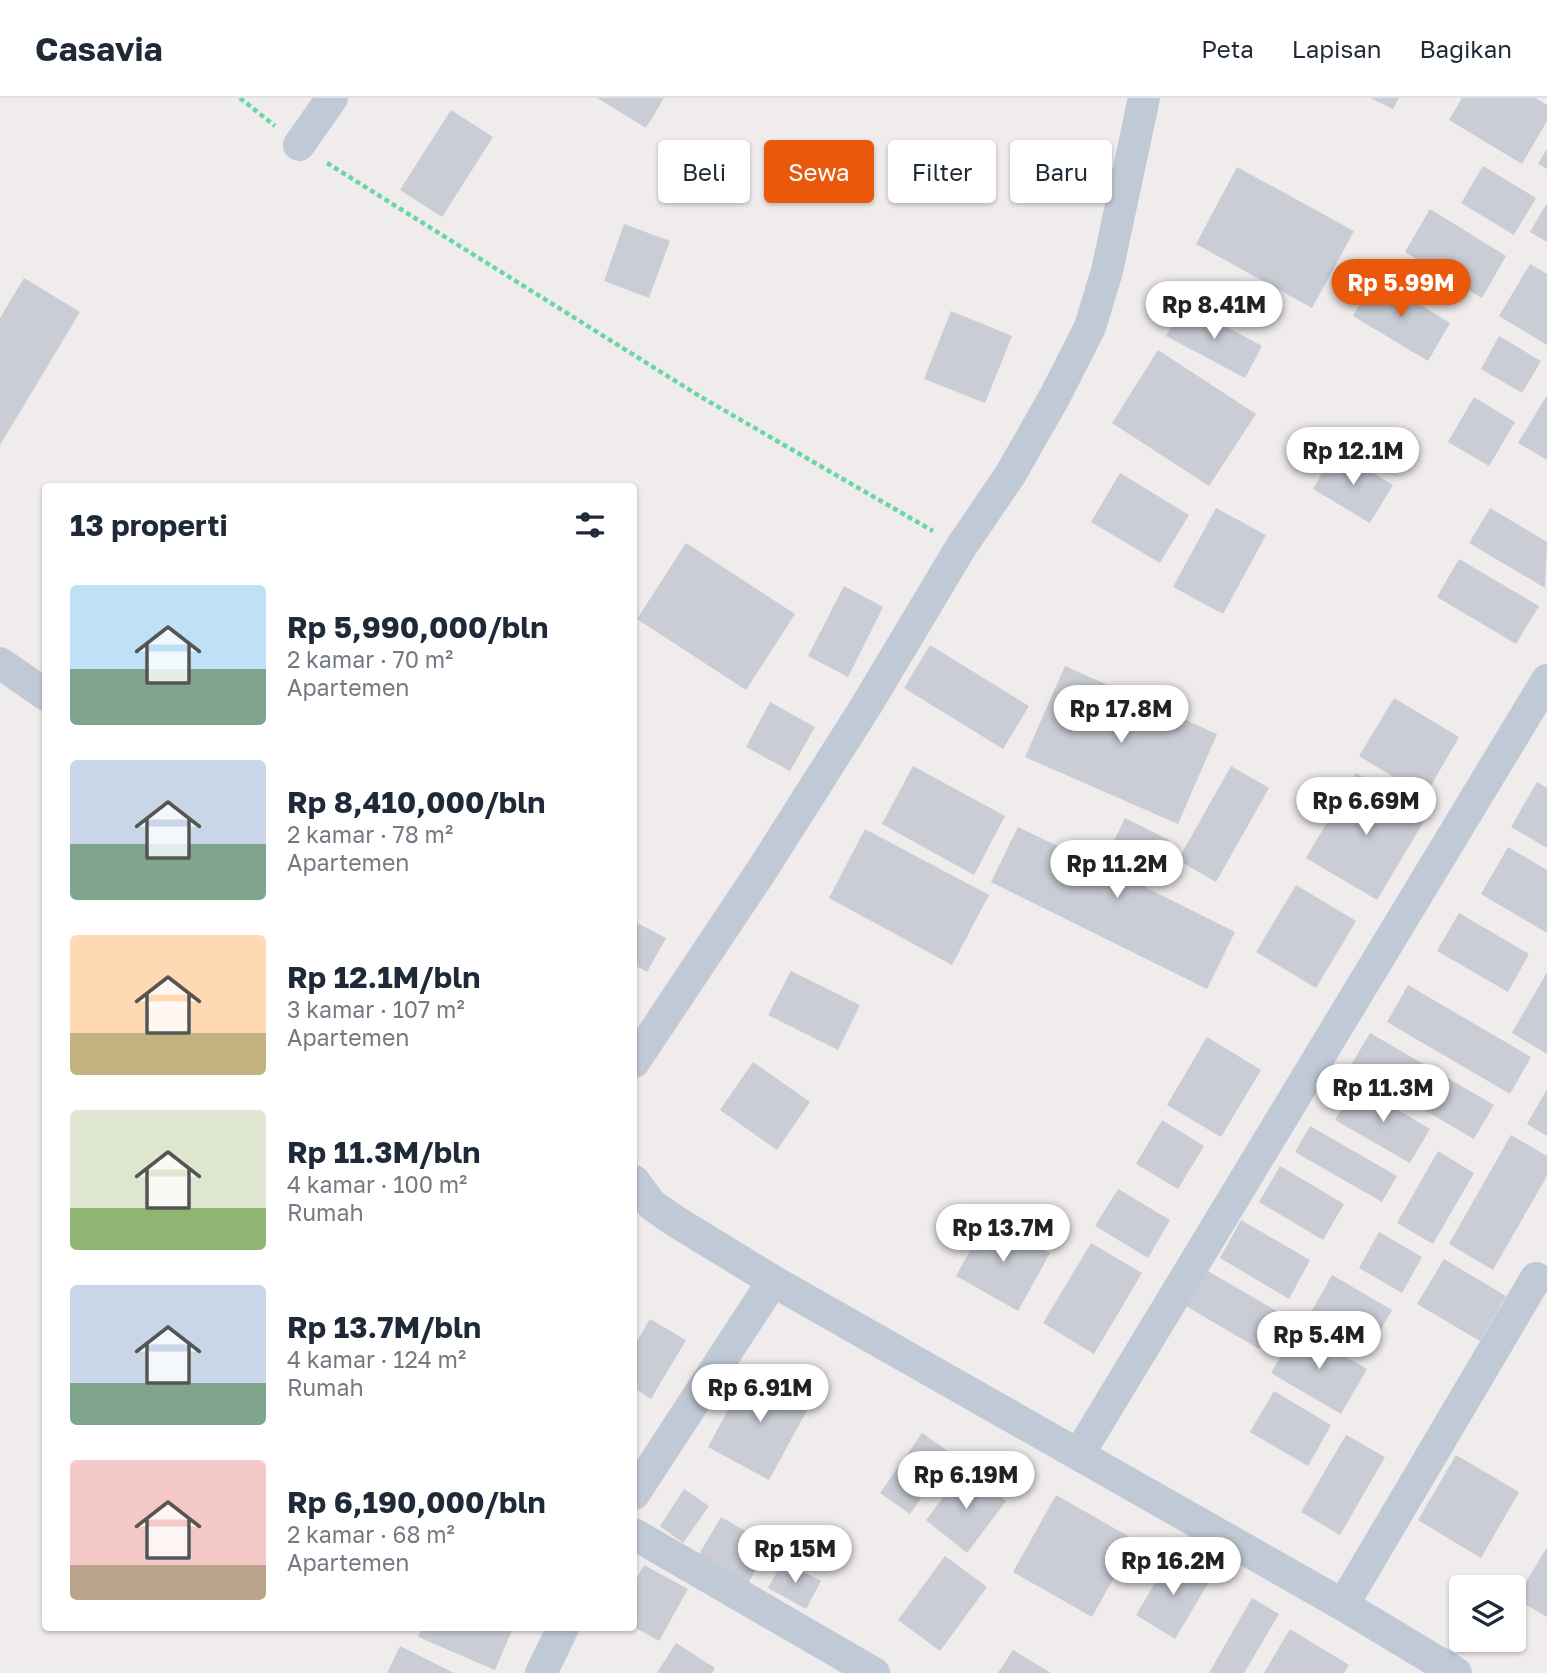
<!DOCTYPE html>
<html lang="id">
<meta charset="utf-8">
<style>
:root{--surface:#fff;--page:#f2f2f3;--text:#1f2937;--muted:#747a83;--line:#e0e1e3;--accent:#ea580c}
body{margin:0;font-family:"Golos Text",sans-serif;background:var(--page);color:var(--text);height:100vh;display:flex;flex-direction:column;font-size:26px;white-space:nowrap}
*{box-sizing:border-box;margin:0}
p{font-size:23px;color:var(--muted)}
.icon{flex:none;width:38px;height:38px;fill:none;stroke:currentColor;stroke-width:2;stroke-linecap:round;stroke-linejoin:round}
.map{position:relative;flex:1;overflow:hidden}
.side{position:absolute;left:42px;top:385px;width:595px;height:1148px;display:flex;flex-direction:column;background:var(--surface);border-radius:7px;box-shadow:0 2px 5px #0004}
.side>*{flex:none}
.top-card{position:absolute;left:658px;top:42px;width:665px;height:63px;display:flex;gap:14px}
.fabs{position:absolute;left:1449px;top:1477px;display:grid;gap:14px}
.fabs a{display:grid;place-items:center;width:77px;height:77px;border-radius:7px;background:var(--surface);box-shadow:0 2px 5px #0004;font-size:35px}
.price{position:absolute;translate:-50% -60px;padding:0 16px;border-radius:24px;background:#fff;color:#222;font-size:23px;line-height:46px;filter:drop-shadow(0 2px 4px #0008)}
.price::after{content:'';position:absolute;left:50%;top:42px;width:21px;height:16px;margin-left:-10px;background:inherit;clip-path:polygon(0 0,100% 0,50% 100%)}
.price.selected{background:var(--accent);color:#fff}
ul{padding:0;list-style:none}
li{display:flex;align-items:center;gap:21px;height:175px;padding:0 28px}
li span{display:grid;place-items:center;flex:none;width:196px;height:140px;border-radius:7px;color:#555}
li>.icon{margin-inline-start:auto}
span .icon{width:84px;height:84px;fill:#fffc;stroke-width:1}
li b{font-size:30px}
h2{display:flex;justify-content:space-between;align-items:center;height:84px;padding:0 28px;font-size:30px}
.pill{padding:0 24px;border-radius:7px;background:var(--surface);box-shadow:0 2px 5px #0004;font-size:24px;line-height:63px}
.pill.selected{background:var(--accent);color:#fff}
header{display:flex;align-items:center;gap:42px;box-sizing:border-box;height:98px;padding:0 35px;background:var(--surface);border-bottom:2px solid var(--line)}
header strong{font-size:33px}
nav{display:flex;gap:38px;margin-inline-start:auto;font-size:24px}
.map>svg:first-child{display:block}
</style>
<header>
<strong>Casavia</strong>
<nav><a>Peta</a><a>Lapisan</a><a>Bagikan</a></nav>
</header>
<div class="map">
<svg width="1547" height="1575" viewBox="0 0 1547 1575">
<rect width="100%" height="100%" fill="#efeceb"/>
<!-- building -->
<g fill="#cacdd5">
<polygon points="597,0 664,0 646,30"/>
<polygon points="1370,0 1399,0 1393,11"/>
<polygon points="1462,0 1536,0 1547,7 1547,23 1522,66 1449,22"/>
<polygon points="451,12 493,39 442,119 400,92"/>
<polygon points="1547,51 1547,71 1538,66"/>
<polygon points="1483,68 1536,100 1514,137 1461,105"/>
<polygon points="1237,69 1354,133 1312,210 1196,146"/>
<polygon points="1547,105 1547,144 1530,134"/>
<polygon points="1430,111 1506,158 1482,200 1405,154"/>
<polygon points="624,126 670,143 649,200 604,183"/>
<polygon points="1530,166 1547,176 1547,247 1499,218"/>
<polygon points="1375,179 1450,225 1428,263 1353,218"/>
<polygon points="24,180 80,214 0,347 0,220"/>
<polygon points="1184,206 1262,248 1245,280 1166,238"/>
<polygon points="951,213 1012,238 985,305 924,281"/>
<polygon points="1499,238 1541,263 1522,295 1481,271"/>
<polygon points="1158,252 1256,316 1209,388 1112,325"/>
<polygon points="1547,297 1547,362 1518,345"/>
<polygon points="1474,299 1515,324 1489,368 1448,344"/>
<polygon points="1335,352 1393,387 1370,425 1313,391"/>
<polygon points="1120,375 1189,417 1160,465 1091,424"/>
<polygon points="1216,410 1266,437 1223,516 1173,489"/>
<polygon points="1490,410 1547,444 1545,490 1469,445"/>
<polygon points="686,445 795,516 746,592 637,521"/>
<polygon points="1459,461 1539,508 1516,546 1437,499"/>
<polygon points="844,488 883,509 848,579 808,558"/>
<polygon points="930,547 1029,608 1003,651 904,590"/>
<polygon points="1065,568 1217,636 1178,726 1025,659"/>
<polygon points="1394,600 1459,639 1425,698 1359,658"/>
<polygon points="770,604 815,629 790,673 746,649"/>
<polygon points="913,668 1005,718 974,777 882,726"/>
<polygon points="1231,668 1269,690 1216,784 1178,762"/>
<polygon points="1356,675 1427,718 1377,802 1306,760"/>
<polygon points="1537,684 1547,690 1547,750 1511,729"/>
<polygon points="1125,720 1169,742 1145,789 1235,834 1207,891 991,784 1018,729 1101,769"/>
<polygon points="865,731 989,797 952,867 829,800"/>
<polygon points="1508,749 1547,772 1547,835 1481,796"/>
<polygon points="1296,787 1356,823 1316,890 1256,854"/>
<polygon points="1459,815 1529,856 1508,894 1437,853"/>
<polygon points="634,823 666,840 647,874 634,867"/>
<polygon points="791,873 860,907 838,952 768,917"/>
<polygon points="1547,874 1547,956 1512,935"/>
<polygon points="1408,887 1531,959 1510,996 1387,924"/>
<polygon points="1370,935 1494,1007 1474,1041 1350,969"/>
<polygon points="1207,939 1261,972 1221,1039 1167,1007"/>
<polygon points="753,964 810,1004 777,1052 720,1012"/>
<polygon points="1356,987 1430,1031 1410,1065 1335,1022"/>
<polygon points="1547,991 1547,1038 1527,1026"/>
<polygon points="1162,1022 1204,1048 1178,1091 1136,1066"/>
<polygon points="1310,1028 1397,1078 1382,1104 1295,1054"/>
<polygon points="1511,1037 1547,1058 1547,1078 1493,1172 1449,1146"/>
<polygon points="1438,1053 1474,1075 1433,1146 1397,1125"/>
<polygon points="1280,1068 1344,1106 1323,1142 1259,1104"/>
<polygon points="1118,1091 1170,1122 1148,1160 1095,1128"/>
<polygon points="988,1120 1050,1155 1018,1213 956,1178"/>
<polygon points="1241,1122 1310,1162 1289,1201 1220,1160"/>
<polygon points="1379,1134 1422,1159 1402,1195 1359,1170"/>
<polygon points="1091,1145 1142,1175 1094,1256 1043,1225"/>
<polygon points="1444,1161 1506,1198 1480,1243 1417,1206"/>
<polygon points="1206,1172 1280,1215 1259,1251 1186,1208"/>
<polygon points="1332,1177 1392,1212 1369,1252 1310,1216"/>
<polygon points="650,1221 686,1242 651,1301 634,1290 634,1248"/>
<polygon points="1297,1230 1367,1271 1341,1316 1271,1275"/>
<polygon points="751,1270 812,1303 769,1382 708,1349"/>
<polygon points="1274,1293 1331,1327 1308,1368 1250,1334"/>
<polygon points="922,1335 952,1356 910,1416 880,1395"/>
<polygon points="1346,1337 1385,1359 1340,1437 1301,1414"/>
<polygon points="1456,1357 1519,1394 1481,1460 1418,1422"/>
<polygon points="964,1372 1006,1403 967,1455 926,1422"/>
<polygon points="684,1391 709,1408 683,1445 660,1428"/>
<polygon points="1056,1397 1135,1442 1092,1519 1013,1474"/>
<polygon points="721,1419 770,1447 747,1487 698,1458"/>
<polygon points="1547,1449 1547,1519 1516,1501"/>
<polygon points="945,1458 987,1489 940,1553 898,1522"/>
<polygon points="1171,1458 1210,1482 1175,1541 1136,1517"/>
<polygon points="783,1463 821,1483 806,1511 768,1490"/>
<polygon points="644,1467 688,1491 659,1543 634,1529 634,1485"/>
<polygon points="1252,1500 1279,1516 1244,1575 1209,1575"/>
<polygon points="422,1530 513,1530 495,1572 418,1539"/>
<polygon points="1290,1531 1349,1567 1344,1575 1264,1575"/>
<polygon points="676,1545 715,1570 712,1575 657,1575"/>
<polygon points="400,1548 454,1575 387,1575"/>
<polygon points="1013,1552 1051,1575 998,1575"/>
</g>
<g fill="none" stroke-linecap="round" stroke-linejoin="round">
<!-- path -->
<g stroke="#67d6ab" stroke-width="4.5" stroke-dasharray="5 3.5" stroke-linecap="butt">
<polyline points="240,0 275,28"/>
<polyline points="327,65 701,299 933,433"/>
</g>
<!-- street -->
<g stroke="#c0c9d6" stroke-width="32">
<polyline points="299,47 332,0"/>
<polyline points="0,565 46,597"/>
<polyline points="634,964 762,772 866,608 961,449 1010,377 1055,298 1090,229 1107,173 1144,0"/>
<polyline points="634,1083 652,1107 675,1123 773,1183 1343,1507 1456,1575"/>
<polyline points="1079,1356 1547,582"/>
<polyline points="634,1396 773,1183"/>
<polyline points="634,1436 874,1575"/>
<polyline points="1343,1507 1536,1180"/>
<polyline points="541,1575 563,1530"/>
</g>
</g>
</svg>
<div class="fabs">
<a><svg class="icon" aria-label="layers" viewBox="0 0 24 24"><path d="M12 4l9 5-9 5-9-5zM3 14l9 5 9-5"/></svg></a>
</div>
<b class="price selected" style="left:1401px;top:221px">Rp 5.99M</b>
<b class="price" style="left:1214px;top:243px">Rp 8.41M</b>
<b class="price" style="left:1353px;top:389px">Rp 12.1M</b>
<b class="price" style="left:1121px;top:647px">Rp 17.8M</b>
<b class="price" style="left:1366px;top:739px">Rp 6.69M</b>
<b class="price" style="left:1117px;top:802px">Rp 11.2M</b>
<b class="price" style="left:1383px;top:1026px">Rp 11.3M</b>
<b class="price" style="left:1003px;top:1166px">Rp 13.7M</b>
<b class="price" style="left:1319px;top:1273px">Rp 5.4M</b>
<b class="price" style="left:760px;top:1326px">Rp 6.91M</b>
<b class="price" style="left:966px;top:1413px">Rp 6.19M</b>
<b class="price" style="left:795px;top:1487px">Rp 15M</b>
<b class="price" style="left:1173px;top:1499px">Rp 16.2M</b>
<div class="top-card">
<a class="pill">Beli</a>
<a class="pill selected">Sewa</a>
<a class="pill">Filter</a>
<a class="pill">Baru</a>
</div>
<section class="side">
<h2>13 properti<svg class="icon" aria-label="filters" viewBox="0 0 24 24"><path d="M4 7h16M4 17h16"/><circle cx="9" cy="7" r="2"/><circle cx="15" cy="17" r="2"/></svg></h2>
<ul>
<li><span style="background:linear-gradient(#bfe0f5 60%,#7fa58c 0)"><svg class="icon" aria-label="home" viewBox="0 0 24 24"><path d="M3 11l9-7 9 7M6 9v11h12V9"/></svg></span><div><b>Rp 5,990,000/bln</b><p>2 kamar · 70 m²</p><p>Apartemen</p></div></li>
<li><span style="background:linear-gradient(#c9d6e8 60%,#7fa58c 0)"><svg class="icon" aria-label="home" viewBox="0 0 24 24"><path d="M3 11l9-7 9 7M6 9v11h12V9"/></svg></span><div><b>Rp 8,410,000/bln</b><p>2 kamar · 78 m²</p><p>Apartemen</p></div></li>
<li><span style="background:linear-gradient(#ffd9b3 70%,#c2b280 0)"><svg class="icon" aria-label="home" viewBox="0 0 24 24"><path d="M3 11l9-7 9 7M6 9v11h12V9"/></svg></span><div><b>Rp 12.1M/bln</b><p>3 kamar · 107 m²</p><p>Apartemen</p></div></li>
<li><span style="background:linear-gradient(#dfe7d0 70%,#8fb573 0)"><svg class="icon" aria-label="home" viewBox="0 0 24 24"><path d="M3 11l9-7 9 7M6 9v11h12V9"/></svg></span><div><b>Rp 11.3M/bln</b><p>4 kamar · 100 m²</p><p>Rumah</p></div></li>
<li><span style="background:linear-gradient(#c9d6e8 70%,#7fa58c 0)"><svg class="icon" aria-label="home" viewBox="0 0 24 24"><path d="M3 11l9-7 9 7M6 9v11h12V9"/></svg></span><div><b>Rp 13.7M/bln</b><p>4 kamar · 124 m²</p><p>Rumah</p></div></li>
<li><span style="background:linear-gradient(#f6c9c9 75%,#b9a48a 0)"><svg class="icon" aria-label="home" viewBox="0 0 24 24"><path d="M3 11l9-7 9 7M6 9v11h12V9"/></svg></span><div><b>Rp 6,190,000/bln</b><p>2 kamar · 68 m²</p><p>Apartemen</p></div></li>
</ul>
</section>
</div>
